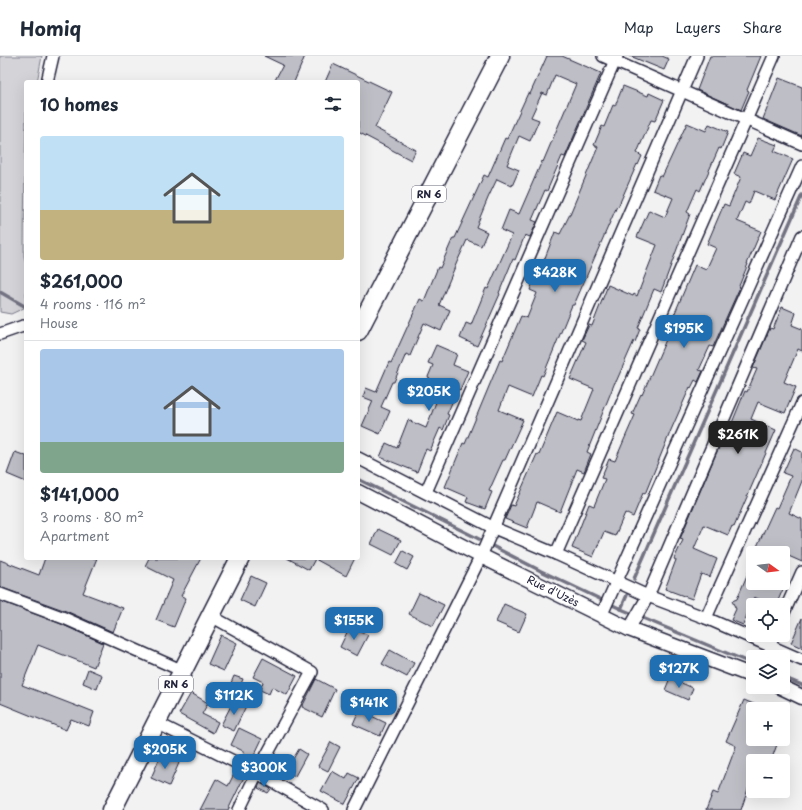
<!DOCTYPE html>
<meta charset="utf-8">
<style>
:root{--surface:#fff;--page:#f6f6f7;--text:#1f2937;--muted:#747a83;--line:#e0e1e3;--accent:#1f6fb2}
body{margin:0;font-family:"Playpen Sans",sans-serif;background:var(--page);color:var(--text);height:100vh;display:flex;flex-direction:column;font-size:15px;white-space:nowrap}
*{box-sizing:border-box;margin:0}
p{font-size:13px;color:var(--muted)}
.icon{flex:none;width:22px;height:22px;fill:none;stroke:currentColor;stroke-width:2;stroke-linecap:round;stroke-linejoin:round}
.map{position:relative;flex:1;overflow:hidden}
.panel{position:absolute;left:24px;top:24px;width:336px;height:480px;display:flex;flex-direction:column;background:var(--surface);border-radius:4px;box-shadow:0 4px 16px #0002}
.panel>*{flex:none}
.needle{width:26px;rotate:105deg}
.fabs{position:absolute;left:746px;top:490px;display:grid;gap:8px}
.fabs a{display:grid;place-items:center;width:44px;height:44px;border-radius:4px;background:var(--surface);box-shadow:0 4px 16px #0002;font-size:20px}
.price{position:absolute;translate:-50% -34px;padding:0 9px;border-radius:8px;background:var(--accent);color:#fff;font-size:13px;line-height:26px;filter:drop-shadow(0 1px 2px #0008)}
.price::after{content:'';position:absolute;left:50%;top:24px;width:12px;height:9px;margin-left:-6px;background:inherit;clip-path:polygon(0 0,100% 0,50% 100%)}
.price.current{background:#222;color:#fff}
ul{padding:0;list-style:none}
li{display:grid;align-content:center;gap:8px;height:212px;padding:0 16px}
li+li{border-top:1px solid var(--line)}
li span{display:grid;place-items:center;height:124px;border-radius:4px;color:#555}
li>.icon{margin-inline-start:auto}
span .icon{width:72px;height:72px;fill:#fffc;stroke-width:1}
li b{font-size:17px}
h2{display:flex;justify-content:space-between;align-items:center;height:48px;padding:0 16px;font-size:17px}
header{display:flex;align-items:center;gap:24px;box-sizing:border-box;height:56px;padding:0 20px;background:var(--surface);border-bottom:1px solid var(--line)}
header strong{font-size:19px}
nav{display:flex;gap:22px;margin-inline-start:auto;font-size:14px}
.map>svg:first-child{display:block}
</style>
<header>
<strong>Homiq</strong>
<nav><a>Map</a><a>Layers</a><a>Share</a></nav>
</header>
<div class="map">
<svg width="802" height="754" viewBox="0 0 802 754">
<rect width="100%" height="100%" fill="#f2f2f3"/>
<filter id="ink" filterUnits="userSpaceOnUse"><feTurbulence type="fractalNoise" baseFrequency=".025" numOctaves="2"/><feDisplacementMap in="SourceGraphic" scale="8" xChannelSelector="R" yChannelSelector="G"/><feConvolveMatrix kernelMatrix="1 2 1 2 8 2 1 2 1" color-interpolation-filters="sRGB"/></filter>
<g filter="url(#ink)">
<!-- green -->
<path fill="#d3d3d8" stroke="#7a7a8a" d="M 0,0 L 42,0 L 37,26 L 26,26 C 26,84 24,142 24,200 L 26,209 L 26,251 L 11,258 L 0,256 Z"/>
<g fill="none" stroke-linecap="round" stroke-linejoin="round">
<!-- stream -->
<g stroke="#727282" stroke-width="3.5">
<polyline points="0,236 26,251"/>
<polyline points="358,423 475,481 541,515 621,553 753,608"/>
<polyline points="634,523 802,139"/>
<polyline points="621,553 627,539"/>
<polyline points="783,621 802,629"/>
</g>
</g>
<!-- building -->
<g fill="#bebec6" stroke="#22223b">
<polygon points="264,0 305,0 294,26 274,26 283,9"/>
<polygon points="547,0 562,0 601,17 565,101 562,100 547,135 545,134 532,164 537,166 530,181 525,179 515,204 513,203 499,237 500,238 477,290 460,282 466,267 471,269 486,232 488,233 512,179 501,174 509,154 519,158 542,105 543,106 576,28 555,19 547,39 542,37 531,61 539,64 530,85 519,80 507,109 519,114 512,130 497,123 488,142 476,171 487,176 481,190 467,184 457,206 439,249 450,254 441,275 424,267 410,300 406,298 394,326 392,326 381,351 390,355 380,378 362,370 373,345 363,341 366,332 376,336 389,306 391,307 420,243 424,245 438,211 440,212 453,182 455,182 484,119 488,121 505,82 507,83 528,37 530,38"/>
<polygon points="630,0 662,0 669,3 664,14"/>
<polygon points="710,0 761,0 747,34 749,35 741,54 697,34"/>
<polygon points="333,8 392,36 375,72 416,94 411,104 358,76 358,26 325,26"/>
<polygon points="779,22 802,31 802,80 763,63"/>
<polygon points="623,30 648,40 649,37 664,44 655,65 651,64 637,97 642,100 638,109 637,108 618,151 617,150 574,249 572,249 543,320 541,319 532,341 508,331 499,354 523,364 505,404 503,404 489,435 492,436 485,453 466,446 468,441 445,431 463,387 465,388 500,304 502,305 521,260 527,262 537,237 530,234 536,219 538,220 555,176 560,178 570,158 598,91 594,89 602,70 604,71 613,49 615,50"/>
<polygon points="687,67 706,75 709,68 728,76 721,93 719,92 700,135 697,133 687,156 690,158 661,236 654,233 638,272 640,273 635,286 634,285 616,326 615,326 587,396 591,398 584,416 577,413 560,456 537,446 527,472 505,463 511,449 514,450 537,398 539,399 557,356 578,365 578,364 581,365 594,333 570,323 586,286 582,284 589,269 592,270 608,229 633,240 634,238 637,240 657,189 637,181 649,154 665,161 673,142 653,134 659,119 662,121"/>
<polygon points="758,82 777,89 774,95 793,103 775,144 754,135 749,148 745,146 737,165 761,175 747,208 748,208 739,230 740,231 713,291 710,290 699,314 703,315 698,326 695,324 691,332 690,331 671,374 645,438 643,437 633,461 625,457 615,480 604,476 593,501 572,492 589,448 594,450 605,423 601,422 609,403 615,405 624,384 635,359 632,358 641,338 642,339 671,272 669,271 695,209 706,214 716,192 707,188 724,148 729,150 741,121 734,118 743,97 750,100"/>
<polygon points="782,251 796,257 792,269 802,273 802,295 798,293 784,326 796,331 785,357 758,346 751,363 776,374 734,471 732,470 728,479 704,469 694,493 717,503 710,521 701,518 692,543 665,533 676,504 674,503 683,484 680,483 715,400 725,379 727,379 745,335 747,336 757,313 753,312 770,272 773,273"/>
<polygon points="436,289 457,298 453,309 468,315 460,334 458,333 447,358 449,359 443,374 440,372 430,395 426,393 417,416 380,401 386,387 397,392 408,364 426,372 438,341 425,335 430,322 428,321 433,309 428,307"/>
<polygon points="794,392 802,396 802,425 789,457 802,463 802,506 775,494 774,497 754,497 775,451 777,452 791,420 783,417"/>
<polygon points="15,396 26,400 26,426 7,418"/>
<polygon points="378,473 401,484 393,499 371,488"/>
<polygon points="403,495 414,501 407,514 396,508"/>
<polygon points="45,502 97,502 83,537 123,552 113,576 66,555 0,531 0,504 39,519"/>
<polygon points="149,502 201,502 181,540 186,542 174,571 156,564 173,524 145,510"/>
<polygon points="287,502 355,502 346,520 315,503 309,514"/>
<polygon points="753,505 753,527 774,527 784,531 776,549 772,549 754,541 750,553 749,554 743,569 731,564 736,553 732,545 737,543"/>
<polygon points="251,520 266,527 255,551 240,544"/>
<polygon points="419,537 444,549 433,570 409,558"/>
<polygon points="0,545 61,568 103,587 94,611 38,589 22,629 79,651 79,650 94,656 89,670 71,663 66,674 0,647"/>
<polygon points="504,548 527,558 519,576 496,566"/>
<polygon points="802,562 802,592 791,587"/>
<polygon points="350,570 368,579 357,600 340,591"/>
<polygon points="221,579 237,587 224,615 208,608"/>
<polygon points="390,594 414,607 407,621 382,608"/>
<polygon points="263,602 297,620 287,639 272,631 269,638 260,634 263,626 253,621"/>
<polygon points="88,613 102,619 97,633 83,627"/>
<polygon points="234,620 243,623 237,638 228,634"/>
<polygon points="670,622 693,632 688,644 665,634"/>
<polygon points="316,623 335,633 322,661 302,651"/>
<polygon points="191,637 208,647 202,658 218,666 213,677 179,658"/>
<polygon points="234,644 246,650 234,675 221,669"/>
<polygon points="744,644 756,649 754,653 753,653 753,683 779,683 771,705 753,705 753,728 750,727 741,754 706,754 713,736 718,738 736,690 726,685"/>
<polygon points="359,654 386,667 380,680 353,668"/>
<polygon points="239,672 262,683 251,706 242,702 245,696 231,689"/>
<polygon points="331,686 340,691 328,715 318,710"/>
<polygon points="299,693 307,698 295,720 286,715"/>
<polygon points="161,699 179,707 169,730 151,722"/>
<polygon points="236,714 245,719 228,754 200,754 216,723 228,730"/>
<polygon points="332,715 346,723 349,717 359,722 345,748 321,735"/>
<polygon points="260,727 271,733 268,737 258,732"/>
</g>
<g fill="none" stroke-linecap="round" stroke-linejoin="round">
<!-- minor casing -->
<g stroke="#22223b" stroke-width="14">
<g id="minor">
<polyline points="603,0 802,88"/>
<polyline points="47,26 53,0"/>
<polyline points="0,278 23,270 26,271"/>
<polyline points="358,402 494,472 556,498 648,540 706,562 802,604"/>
<polyline points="426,436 617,0"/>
<polyline points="556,498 774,0"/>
<polyline points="0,538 64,562 183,615"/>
<polyline points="602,558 802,110"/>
<polyline points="783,559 802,516"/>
<polyline points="211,560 312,616 257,717 239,754"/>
<polyline points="706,562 802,347"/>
<polyline points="629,573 648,540 802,180"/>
<polyline points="769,589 774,579"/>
<polyline points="157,667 257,717 323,754"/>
<polyline points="354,754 481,500 697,0"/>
</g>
</g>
<!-- tertiary casing -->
<g stroke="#22223b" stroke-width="17">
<g id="tertiary">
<polyline points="358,436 481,500 629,573 753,620"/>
<polyline points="781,631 802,641"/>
</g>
</g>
<!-- primary casing -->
<g stroke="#22223b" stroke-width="21">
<g id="primary">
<polyline points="358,275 500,0"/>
<polyline points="112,754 240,502"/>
</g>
</g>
<!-- minor -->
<use href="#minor" stroke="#fff" stroke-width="11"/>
<!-- tertiary -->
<use href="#tertiary" stroke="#fff" stroke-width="14"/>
<!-- primary -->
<use href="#primary" stroke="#fff" stroke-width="18"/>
</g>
</g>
<g text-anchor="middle" stroke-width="3" stroke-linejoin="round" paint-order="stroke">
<!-- shield labels -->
<g fill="#fff" stroke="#646476" stroke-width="1">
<rect x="412" y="130" width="34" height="16" rx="3"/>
<rect x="159" y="620" width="34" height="16" rx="3"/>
</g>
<g font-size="10" font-weight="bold" fill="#22223b">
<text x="429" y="142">RN 6</text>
<text x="176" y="632">RN 6</text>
</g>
<!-- street labels -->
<g font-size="11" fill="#22223b" stroke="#fff">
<text transform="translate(553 535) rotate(26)" y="4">Rue d'Uzès</text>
</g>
</g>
</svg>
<div class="fabs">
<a><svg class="needle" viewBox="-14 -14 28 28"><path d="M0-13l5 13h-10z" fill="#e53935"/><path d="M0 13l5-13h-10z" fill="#747a83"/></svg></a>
<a><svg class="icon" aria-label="locate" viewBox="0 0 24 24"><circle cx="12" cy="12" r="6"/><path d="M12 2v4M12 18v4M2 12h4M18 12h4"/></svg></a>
<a><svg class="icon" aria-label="layers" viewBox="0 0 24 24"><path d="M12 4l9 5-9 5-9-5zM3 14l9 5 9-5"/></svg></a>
<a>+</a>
<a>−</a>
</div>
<b class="price" style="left:555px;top:237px">$428K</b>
<b class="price" style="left:684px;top:293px">$195K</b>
<b class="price" style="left:429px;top:356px">$205K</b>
<b class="price current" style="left:738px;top:399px">$261K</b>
<b class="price" style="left:354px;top:585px">$155K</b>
<b class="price" style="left:679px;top:633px">$127K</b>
<b class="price" style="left:234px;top:660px">$112K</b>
<b class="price" style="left:369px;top:667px">$141K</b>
<b class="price" style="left:165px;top:714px">$205K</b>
<b class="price" style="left:264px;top:732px">$300K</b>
<section class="panel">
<h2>10 homes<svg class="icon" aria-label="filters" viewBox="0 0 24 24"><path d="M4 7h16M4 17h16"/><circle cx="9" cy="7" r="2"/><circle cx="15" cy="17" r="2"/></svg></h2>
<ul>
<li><span style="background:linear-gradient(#bfe0f5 60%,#c2b280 0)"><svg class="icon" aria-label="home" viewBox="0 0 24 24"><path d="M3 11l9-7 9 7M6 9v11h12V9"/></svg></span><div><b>$261,000</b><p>4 rooms · 116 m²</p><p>House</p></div></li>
<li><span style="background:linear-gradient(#a9c7e8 75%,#7fa58c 0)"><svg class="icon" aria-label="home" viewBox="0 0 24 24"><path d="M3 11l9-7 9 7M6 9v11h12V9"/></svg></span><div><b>$141,000</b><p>3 rooms · 80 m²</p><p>Apartment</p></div></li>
</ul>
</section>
</div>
